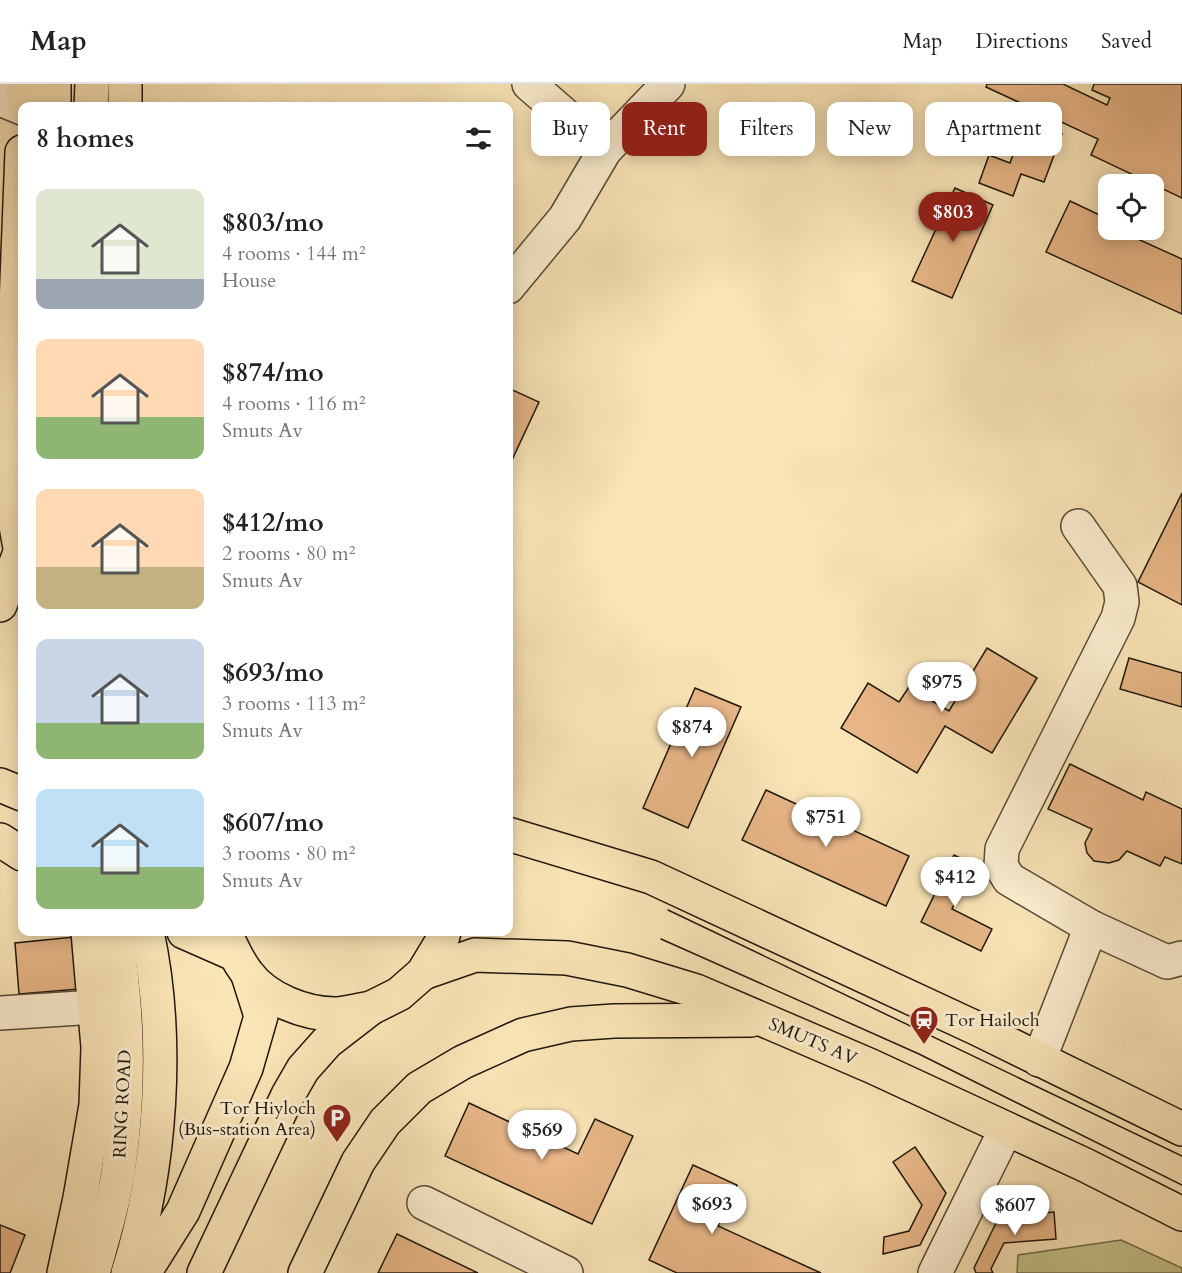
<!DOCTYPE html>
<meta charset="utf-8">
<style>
:root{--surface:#fff;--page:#f2f2f2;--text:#222;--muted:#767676;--line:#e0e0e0;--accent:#8f2418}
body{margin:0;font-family:Cardo,serif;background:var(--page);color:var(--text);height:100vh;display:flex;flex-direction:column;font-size:22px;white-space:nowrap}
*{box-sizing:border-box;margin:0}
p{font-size:20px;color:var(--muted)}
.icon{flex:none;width:33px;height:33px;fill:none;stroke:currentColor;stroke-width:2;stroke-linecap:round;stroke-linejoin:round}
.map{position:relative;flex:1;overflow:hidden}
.sheet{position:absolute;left:18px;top:18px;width:495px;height:834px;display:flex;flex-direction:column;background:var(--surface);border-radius:12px;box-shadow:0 3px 15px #0003}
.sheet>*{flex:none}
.hud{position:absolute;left:531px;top:18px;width:561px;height:54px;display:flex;gap:12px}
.fabs{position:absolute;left:1098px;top:90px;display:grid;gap:12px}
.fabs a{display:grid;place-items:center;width:66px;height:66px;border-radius:12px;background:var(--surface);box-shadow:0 3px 15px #0003;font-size:30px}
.price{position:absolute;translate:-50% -51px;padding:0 14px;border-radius:21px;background:#fff;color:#222;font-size:20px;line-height:39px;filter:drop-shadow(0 2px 3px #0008)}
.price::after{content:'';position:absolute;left:50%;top:36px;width:18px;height:14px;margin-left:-9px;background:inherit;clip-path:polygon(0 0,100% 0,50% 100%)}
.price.active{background:var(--accent);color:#fff}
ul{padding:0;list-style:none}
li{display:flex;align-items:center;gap:18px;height:150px;padding:0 18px}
li span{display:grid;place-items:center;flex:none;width:168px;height:120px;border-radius:12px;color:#555}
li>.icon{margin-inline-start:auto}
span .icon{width:72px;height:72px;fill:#fffc;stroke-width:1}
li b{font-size:26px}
h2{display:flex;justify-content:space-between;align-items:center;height:72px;padding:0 18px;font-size:26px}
.pill{padding:0 21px;border-radius:12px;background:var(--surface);box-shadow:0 3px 15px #0003;font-size:21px;line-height:54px}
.pill.active{background:var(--accent);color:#fff}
header{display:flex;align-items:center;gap:36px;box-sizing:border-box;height:84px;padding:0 30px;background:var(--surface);border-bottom:2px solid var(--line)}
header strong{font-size:28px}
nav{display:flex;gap:33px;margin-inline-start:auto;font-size:21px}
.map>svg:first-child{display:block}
</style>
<header>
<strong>Map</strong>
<nav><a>Map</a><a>Directions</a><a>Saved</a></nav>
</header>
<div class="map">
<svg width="1182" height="1189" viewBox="0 0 1182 1189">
<rect width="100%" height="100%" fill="#fae5b7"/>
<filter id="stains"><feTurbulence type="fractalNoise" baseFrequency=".00333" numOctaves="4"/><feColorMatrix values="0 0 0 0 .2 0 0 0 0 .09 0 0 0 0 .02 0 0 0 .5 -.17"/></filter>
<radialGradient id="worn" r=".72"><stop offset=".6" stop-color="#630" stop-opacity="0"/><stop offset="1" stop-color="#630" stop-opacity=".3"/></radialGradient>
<!-- green -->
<polygon fill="#c4c38a" stroke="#726d4c" stroke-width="1.5" points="1121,1156 1182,1184 1182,1189 1017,1189 1018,1171"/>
<!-- building -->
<g fill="#e8b687" stroke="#1f170e" stroke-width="1.5">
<polygon points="987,0 1063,0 1107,21 1110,14 1092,6 1094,0 1182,0 1182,114 1091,71 1098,55 986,3"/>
<polygon points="1025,37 1062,50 1044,98 1021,90 1013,112 979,99 989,71 1010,79"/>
<polygon points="955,104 993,121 952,214 912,197"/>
<polygon points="1070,117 1108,135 1108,146 1123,146 1122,148 1182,175 1182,230 1046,168"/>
<polygon points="508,304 539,318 511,378 508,377"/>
<polygon points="1182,409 1182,521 1138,498"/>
<polygon points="987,564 1037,594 992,669 945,642 917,689 841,644 868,599 899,618 909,603 949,627"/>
<polygon points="1129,574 1182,589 1182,623 1120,605"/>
<polygon points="695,604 741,623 688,744 643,724"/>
<polygon points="1070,680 1143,716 1146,708 1182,725 1182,780 1165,773 1160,782 1127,767 1119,776 1109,779 1094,777 1087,769 1085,759 1092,745 1048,725"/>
<polygon points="766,706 909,772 886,822 742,756"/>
<polygon points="954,771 974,781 952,825 992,845 981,867 921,838"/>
<polygon points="74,853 79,905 19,910 15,859"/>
<polygon points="469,1019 578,1070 595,1035 633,1052 592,1140 445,1072"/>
<polygon points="915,1063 946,1109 920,1161 883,1170 884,1153 909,1147 922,1121 893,1078"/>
<polygon points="693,1081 737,1101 718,1142 821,1189 677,1189 649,1176"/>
<polygon points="1054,1128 1056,1155 1004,1159 991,1185 993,1189 976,1189 974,1184 999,1133"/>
<polygon points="0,1141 25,1151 10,1189 0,1189"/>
<polygon points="397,1150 478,1189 378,1189"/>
</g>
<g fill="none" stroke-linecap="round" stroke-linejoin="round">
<!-- minor casing -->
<g stroke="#564a38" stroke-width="36">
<g id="minor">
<polyline points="529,0 605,66"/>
<polyline points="0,15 22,24"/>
<polyline points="508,203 565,134 605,66 668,0"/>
<polyline points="1078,442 1120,502 1122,518 1118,534 1002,765 1001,782 1009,795 1091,843 1167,878 1182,874"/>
<polyline points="0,929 96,923"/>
<polyline points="1039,976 1091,843"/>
<polyline points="424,1119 566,1189"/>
<polyline points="935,1189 1006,1045"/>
</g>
</g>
<!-- major casing -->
<g stroke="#1f170e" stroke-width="36">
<g id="major">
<polyline points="23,0 24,22"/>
<polyline points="125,0 125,22"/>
<polyline points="22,68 11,351 13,425 22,475"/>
<polyline points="0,521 21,466"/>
<polyline points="0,701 22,710"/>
<polyline points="508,750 651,793 978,945 1182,1045"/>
<polyline points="0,756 22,770"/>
<polyline points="184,848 234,870"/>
<path d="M 225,848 C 231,862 237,876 247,889 C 266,915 306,931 338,930 C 349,929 360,926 371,924"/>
<polyline points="423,889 475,871 567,874 627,886 696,907 871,982 1085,1081 1182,1130"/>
<polyline points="64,1189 80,1114 96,1021 98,963 88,848"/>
<polyline points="144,1189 183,1127 246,984 261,932 248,891"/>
<polyline points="204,1189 288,1011 303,985 327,958 371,924 399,910 423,889 441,859 444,848"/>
<polyline points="305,1189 358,1078 385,1038 419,1004 463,978 523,951 571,940 614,937 751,936"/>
</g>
</g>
<!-- highway casing -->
<g stroke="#1f170e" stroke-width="36">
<g id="highway">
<polyline points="54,22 54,0"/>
<polyline points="91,22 92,0"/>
<path d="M 93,1189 C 103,1154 114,1118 119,1082 C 130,1005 128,923 115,848"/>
<path d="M 128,1189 C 161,1085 170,955 147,848"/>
</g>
</g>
<!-- minor -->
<use href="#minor" stroke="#fceed0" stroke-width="33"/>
<!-- major -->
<use href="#major" stroke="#fae5b7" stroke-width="33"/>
<!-- highway -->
<use href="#highway" stroke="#fae5b7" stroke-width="33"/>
<!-- tram -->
<g stroke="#1f170e" stroke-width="1.5">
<polyline points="668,826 1182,1072"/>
<polyline points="661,855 919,970 1182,1101"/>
</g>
</g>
<!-- icons -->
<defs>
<g id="station-pin" transform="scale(1.5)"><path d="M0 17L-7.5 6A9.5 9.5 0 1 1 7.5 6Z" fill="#8f2418" stroke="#fceed0"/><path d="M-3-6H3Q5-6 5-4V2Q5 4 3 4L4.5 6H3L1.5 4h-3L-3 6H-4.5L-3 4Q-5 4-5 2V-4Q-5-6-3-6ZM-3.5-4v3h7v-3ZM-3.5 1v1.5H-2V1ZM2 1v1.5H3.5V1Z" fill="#fff"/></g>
<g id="parking-pin" transform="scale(1.5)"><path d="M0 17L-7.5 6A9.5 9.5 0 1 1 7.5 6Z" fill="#8f2418" stroke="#fceed0"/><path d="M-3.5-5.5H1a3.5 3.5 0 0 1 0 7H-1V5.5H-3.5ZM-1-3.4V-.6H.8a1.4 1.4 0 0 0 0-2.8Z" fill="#fff"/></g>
</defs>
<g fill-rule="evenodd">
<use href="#station-pin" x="924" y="936"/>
<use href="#parking-pin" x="337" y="1034"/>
</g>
<g text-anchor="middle" stroke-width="6" stroke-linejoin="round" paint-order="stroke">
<!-- poi labels -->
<g font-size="18" fill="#1f170e" stroke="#fceed0" text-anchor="start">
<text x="945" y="942">Tor Hailoch</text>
<text x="316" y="1030" text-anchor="end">Tor Hiyloch<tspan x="316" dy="21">(Bus-station Area)</tspan></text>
</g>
<!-- street labels -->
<g font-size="18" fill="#1f170e" stroke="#fceed0">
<text transform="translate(813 957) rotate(23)" y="6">SMUTS AV</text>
<text transform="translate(122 1020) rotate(-87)" y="6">RING ROAD</text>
</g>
</g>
<rect width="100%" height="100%" filter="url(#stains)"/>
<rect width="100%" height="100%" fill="url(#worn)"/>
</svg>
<div class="fabs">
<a><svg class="icon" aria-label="locate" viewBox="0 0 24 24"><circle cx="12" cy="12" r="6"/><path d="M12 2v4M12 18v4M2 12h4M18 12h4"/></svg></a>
</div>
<b class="price active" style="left:953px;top:159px">$803</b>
<b class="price" style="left:942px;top:629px">$975</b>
<b class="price" style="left:692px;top:674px">$874</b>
<b class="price" style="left:826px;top:764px">$751</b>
<b class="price" style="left:955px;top:824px">$412</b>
<b class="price" style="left:542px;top:1077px">$569</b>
<b class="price" style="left:712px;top:1151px">$693</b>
<b class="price" style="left:1015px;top:1152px">$607</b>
<div class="hud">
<a class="pill">Buy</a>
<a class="pill active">Rent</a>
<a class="pill">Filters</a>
<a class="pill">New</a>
<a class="pill">Apartment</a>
</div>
<section class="sheet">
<h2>8 homes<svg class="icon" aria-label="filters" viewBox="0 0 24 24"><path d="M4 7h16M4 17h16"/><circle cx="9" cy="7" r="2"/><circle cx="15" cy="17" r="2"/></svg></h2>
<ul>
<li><span style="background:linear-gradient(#dfe7d0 75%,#9aa5b1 0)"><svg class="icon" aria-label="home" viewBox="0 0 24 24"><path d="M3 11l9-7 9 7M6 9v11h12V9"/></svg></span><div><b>$803/mo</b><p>4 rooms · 144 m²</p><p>House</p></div></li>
<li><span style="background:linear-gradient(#ffd9b3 65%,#8fb573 0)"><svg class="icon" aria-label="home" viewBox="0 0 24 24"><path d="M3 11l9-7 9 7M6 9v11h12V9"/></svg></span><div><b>$874/mo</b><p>4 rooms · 116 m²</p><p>Smuts Av</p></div></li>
<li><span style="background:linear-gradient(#ffd9b3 65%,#c2b280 0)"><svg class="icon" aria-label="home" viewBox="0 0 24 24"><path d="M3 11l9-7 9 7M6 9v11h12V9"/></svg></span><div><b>$412/mo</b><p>2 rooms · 80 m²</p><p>Smuts Av</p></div></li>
<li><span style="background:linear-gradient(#c9d6e8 70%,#8fb573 0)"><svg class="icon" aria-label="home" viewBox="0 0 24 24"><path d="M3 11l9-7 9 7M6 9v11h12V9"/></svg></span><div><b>$693/mo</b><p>3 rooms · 113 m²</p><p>Smuts Av</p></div></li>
<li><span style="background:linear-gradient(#bfe0f5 65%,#8fb573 0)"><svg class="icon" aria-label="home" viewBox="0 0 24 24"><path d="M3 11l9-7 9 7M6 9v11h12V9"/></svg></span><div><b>$607/mo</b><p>3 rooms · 80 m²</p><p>Smuts Av</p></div></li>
</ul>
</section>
</div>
